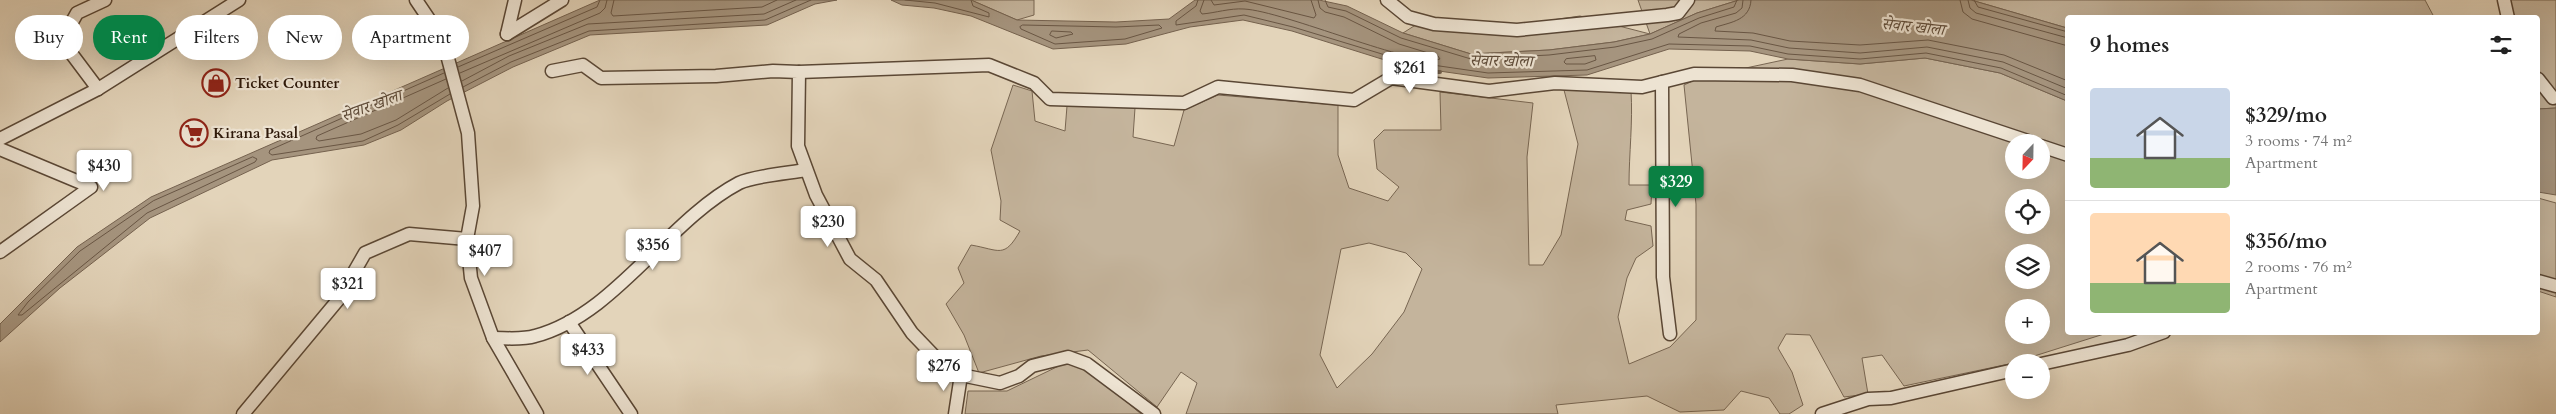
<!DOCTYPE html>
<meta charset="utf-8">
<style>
:root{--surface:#fff;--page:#f2f2f2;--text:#222;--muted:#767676;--line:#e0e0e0;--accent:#0b8043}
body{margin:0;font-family:Cardo,"Noto Serif Devanagari",serif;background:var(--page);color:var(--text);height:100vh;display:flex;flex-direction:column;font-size:19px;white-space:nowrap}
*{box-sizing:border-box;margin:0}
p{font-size:16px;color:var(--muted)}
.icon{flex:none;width:28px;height:28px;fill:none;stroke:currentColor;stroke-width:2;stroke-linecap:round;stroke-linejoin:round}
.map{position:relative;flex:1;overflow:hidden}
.drawer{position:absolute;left:2065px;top:15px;width:475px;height:320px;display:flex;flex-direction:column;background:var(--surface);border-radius:5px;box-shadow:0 5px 20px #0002}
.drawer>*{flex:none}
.top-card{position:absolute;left:15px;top:15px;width:475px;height:45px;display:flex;gap:10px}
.needle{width:32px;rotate:202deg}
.controls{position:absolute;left:2005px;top:134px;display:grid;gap:10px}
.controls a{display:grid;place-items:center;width:45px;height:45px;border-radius:50%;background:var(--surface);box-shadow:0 5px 20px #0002;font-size:25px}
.price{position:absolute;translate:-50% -42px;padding:0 11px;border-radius:5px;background:#fff;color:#222;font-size:16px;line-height:32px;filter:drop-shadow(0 1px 2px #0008)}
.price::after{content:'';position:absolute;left:50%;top:30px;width:15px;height:11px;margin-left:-8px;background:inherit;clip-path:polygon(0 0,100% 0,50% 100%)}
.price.active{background:var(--accent);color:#fff}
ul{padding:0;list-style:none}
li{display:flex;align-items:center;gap:15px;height:125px;padding:0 25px}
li+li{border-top:1px solid var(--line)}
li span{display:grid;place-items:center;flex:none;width:140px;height:100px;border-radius:5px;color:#555}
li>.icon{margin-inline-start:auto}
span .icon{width:60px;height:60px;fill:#fffc;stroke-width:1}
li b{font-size:21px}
h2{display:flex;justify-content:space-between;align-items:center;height:60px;padding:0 25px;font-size:21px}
.pill{padding:0 18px;border-radius:22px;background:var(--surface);box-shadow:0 5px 20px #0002;font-size:18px;line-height:45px}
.pill.active{background:var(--accent);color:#fff}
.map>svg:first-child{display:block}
</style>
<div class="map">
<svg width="2556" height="414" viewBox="0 0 2556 414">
<rect width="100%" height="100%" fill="#e3d4ba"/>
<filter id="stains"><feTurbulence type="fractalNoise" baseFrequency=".004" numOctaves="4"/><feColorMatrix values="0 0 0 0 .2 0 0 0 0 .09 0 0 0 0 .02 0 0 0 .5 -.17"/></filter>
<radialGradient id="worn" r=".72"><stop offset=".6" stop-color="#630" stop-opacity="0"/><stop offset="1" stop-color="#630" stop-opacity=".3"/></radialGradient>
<!-- green -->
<g fill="#c4b49c" stroke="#786652" fill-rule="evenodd">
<polygon points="971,0 1034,0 1034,15 1017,20"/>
<polygon points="1638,0 1739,0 1697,13 1650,34 1614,42 1549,50 1471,54 1403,33 1425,19 1511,26 1580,16 1650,34"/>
<polygon points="1971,0 2425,0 2434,17 2068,18 2067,28"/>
<polygon points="2499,0 2556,0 2556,108 2538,109 2538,18 2503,17"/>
<path d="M 1925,58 L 2000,73 L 2067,101 L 2068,332 L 2104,334 L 2009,364 L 1904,386 L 1882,355 L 1862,358 L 1868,394 L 1844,397 L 1810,335 L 1786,334 L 1778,348 L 1792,372 L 1803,405 L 1789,414 L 1780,414 L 1769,398 L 1741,391 L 1724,410 L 1680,412 L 1647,396 L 1556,405 L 1558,414 L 1186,414 L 1197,383 L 1181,372 L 1157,407 L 1088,350 L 1041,356 L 979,373 L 964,335 L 946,304 L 964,283 L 958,268 L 971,245 C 1000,250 1004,259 1020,231 L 1000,220 L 1001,201 L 991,150 L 1013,85 L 1032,91 L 1035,121 L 1065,131 L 1067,106 L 1135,108 L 1133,137 L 1174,146 L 1184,110 L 1218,95 L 1338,105 L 1338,155 L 1349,188 L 1388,201 L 1399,187 L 1377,169 L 1374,140 L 1384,130 L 1441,130 L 1440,92 L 1533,103 L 1527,157 L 1529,265 L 1543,265 L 1561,235 L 1578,144 L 1564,90 L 1631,91 C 1633,122 1629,153 1629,185 L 1652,185 L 1651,204 L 1627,210 L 1625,220 L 1651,226 L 1653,246 L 1636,258 L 1627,278 L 1618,317 L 1629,364 L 1670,347 L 1696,320 L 1696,204 L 1684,85 L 1699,78 L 1788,59 L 1860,64 ZM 2014,142 L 2041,142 L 2041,170 L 2014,170 ZM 2014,198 L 2041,198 L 2041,225 L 2014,225 ZM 1369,243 L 1406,253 L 1422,269 L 1404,312 L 1372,354 L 1337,388 L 1320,355 L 1341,249 ZM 2014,252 L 2041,252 L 2041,280 L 2014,280 ZM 2014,308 L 2041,308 L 2041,335 L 2014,335 Z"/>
<polygon points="2538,198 2556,203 2556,297 2538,291"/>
<polygon points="1067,362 1096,376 1141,414 965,414 968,391 1007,391"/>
</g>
<!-- water -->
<g fill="#a5947e" stroke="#75624f">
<polygon points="600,0 837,0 815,4 767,25 590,35 513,67 447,101 401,130 364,145 272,160 150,218 60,288 0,342 0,324 77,247 151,197"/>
<polygon points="891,0 971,0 1017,20 1116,22 1169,19 1195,0 1319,0 1347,6 1403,33 1471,54 1549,50 1614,42 1650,34 1697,13 1739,0 1971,0 2067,28 2067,101 2000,73 1925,58 1860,64 1788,59 1750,51 1669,49 1587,75 1488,78 1404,66 1292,31 1243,20 1190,27 1126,44 1053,49 971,16 934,8 902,5"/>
<polygon points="2556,108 2556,195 2538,192 2538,109"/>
</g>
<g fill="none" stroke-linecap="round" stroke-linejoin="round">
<!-- shore -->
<g stroke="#695644" stroke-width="1">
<polyline points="614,0 611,13 613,16 762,7 777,0"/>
<polyline points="905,0 935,3 989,17 989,13 973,6 971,0"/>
<polyline points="1198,0 1196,6 1176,21 1176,25 1244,15 1293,27 1405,61 1488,73 1587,70 1669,44 1750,46 1788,54 1860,59 1926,53 2001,68 2068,96"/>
<path d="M 1204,0 L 1200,11 L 1202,14 C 1215,13 1230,8 1244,9 C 1284,11 1415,68 1440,59 L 1438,56 L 1399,44 L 1344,17 L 1325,12 L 1320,8 L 1318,0"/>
<polyline points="1211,0 1214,5 1245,1 1314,18 1316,15 1311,0"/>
<polyline points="1325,0 1328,7 1346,11 1401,38 1471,59 1549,55 1615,47 1652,39 1699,18 1734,7 1737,0"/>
<polyline points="1743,0 1742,8 1736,13 1701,23 1679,34 1678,37 1751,40 1789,48 1860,53 1927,47 2003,62 2068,89"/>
<path d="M 1751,0 C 1750,20 1732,22 1716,27 L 1715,31 L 1753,33 L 1790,41 L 1860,45 L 1928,40 L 2004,55 L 2068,81"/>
<polyline points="1960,0 1963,12 1972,19 2068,46"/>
<polyline points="1968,0 1970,8 1976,13 2068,38"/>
<polyline points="1974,0 1978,7 2068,32"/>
<polygon points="1023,25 1116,27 1159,25 1162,28 1125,39 1055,44 1021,29 1020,27"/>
<polygon points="1052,31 1071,32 1073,34 1056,38 1050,35"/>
<polygon points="1595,56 1596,60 1585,64 1566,64 1564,62 1566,59"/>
<polyline points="458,67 597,7 600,0"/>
<polyline points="444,73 270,150 269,153 272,155 363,141 398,125 450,94"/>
<polyline points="460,73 600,13 605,8 607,0"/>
<polyline points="446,79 317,136 316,139 319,141 361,134 396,120 448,88"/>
<polyline points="462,81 509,56 588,24 764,14 796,0"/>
<polyline points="463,87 511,62 589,31 765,20 811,0"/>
<polygon points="253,157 257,159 255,162 147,213 22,315 18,315 28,302 80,251 153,201"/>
</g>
<!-- stream -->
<polyline stroke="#75624f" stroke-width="4" points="1401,65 1419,72 1440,72"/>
<!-- street casing -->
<g stroke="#5a4735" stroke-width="15">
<g id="street">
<polyline points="416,0 443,40 468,133 473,206 467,239 471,278 493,338 537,414"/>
<polyline points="1387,0 1408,17 1434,24 1517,30 1667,15 1678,13 1688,0"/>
<polyline points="2504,0 2508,18"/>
<polyline points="507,34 562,0"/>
<polyline points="507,34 515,0"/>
<polyline points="552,71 583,65 601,78 716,76 773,71 799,72 798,146 816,195 850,259 876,280 912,333 935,357 961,375 1000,383 1019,376 1032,366 1068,357 1087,364 1154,414"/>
<polyline points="799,72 989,65 1034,83 1050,99 1184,103 1218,87 1354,100 1391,78 1489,91 1555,83 1642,87 1694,74 1792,75 1860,85 2031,142"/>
<polyline points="2538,79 2553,98"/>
<polyline points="1662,82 1663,277 1670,334"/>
<polyline points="98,89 68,49 67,31 77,13 105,0"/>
<polyline points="0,139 98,89 239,0"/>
<polyline points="2041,146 2068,155"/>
<polyline points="0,149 91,187 0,252"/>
<polyline points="2538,281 2556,286"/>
<polyline points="569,322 631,414"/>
<path d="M 493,338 C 506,338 522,340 535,336 C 615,315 667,221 739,183 C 753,176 789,173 806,170"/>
<polyline points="2041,364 2128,345 2164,332"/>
<polyline points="243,414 338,300 365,253 409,234 467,239"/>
<polyline points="955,414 961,375"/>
<polyline points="1822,414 1868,399 1891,398 2014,370"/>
</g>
</g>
<!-- street -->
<use href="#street" stroke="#ede3d2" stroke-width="12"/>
</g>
<!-- icons -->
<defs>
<g id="shop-ring" transform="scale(1.4375)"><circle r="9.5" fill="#ede3d2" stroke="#8f2418" stroke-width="1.5"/><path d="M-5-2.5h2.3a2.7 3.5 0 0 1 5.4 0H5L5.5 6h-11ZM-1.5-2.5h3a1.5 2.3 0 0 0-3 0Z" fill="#8f2418"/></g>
<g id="supermarket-ring" transform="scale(1.4375)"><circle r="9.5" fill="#ede3d2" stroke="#8f2418" stroke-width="1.5"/><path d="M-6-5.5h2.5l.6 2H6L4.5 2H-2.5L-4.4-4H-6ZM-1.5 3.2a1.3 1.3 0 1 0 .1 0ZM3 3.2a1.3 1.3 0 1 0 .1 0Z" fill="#8f2418"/></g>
</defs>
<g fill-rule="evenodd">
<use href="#shop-ring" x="216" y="83"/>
<use href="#supermarket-ring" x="194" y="133"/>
</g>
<g text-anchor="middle" stroke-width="4.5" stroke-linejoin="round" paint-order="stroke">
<!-- poi labels -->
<g font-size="15" font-weight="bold" fill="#2d1809" stroke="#ede3d2" text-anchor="start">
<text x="235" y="88">Ticket Counter</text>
<text x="213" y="138">Kirana Pasal</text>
</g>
<!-- water labels -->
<g font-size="16" font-style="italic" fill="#5d4a38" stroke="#ede3d2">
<text transform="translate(1913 26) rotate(6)" y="6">सेवार खोला</text>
<text transform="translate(1501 60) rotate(1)" y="6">सेवार खोला</text>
<text transform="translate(371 105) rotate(-20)" y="6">सेवार खोला</text>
</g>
</g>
<rect width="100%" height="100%" filter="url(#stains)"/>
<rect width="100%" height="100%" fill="url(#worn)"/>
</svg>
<div class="controls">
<a><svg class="needle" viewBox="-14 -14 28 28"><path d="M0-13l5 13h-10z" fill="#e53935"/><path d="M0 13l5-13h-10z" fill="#767676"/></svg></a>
<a><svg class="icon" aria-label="locate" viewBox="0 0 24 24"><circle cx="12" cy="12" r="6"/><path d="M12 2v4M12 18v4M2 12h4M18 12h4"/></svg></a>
<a><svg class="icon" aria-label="layers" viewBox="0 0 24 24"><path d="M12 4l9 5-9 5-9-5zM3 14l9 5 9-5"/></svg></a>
<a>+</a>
<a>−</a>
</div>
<b class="price" style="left:1410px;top:94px">$261</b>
<b class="price" style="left:104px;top:192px">$430</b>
<b class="price active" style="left:1676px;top:208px">$329</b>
<b class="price" style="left:828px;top:248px">$230</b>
<b class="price" style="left:653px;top:271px">$356</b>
<b class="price" style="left:485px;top:277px">$407</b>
<b class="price" style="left:348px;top:310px">$321</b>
<b class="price" style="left:588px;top:376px">$433</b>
<b class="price" style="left:944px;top:392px">$276</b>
<div class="top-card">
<a class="pill">Buy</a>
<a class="pill active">Rent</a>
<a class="pill">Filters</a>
<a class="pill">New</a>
<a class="pill">Apartment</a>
</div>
<section class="drawer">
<h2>9 homes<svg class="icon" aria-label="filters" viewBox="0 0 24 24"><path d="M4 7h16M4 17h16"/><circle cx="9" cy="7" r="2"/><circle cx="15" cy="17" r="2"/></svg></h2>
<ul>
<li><span style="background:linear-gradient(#c9d6e8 70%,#8fb573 0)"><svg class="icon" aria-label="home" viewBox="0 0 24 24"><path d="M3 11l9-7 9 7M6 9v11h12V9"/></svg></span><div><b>$329/mo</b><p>3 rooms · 74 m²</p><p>Apartment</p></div></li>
<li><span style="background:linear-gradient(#ffd9b3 70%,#8fb573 0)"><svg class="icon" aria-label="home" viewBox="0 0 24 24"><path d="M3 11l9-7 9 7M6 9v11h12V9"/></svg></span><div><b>$356/mo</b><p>2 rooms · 76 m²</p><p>Apartment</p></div></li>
</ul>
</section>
</div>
